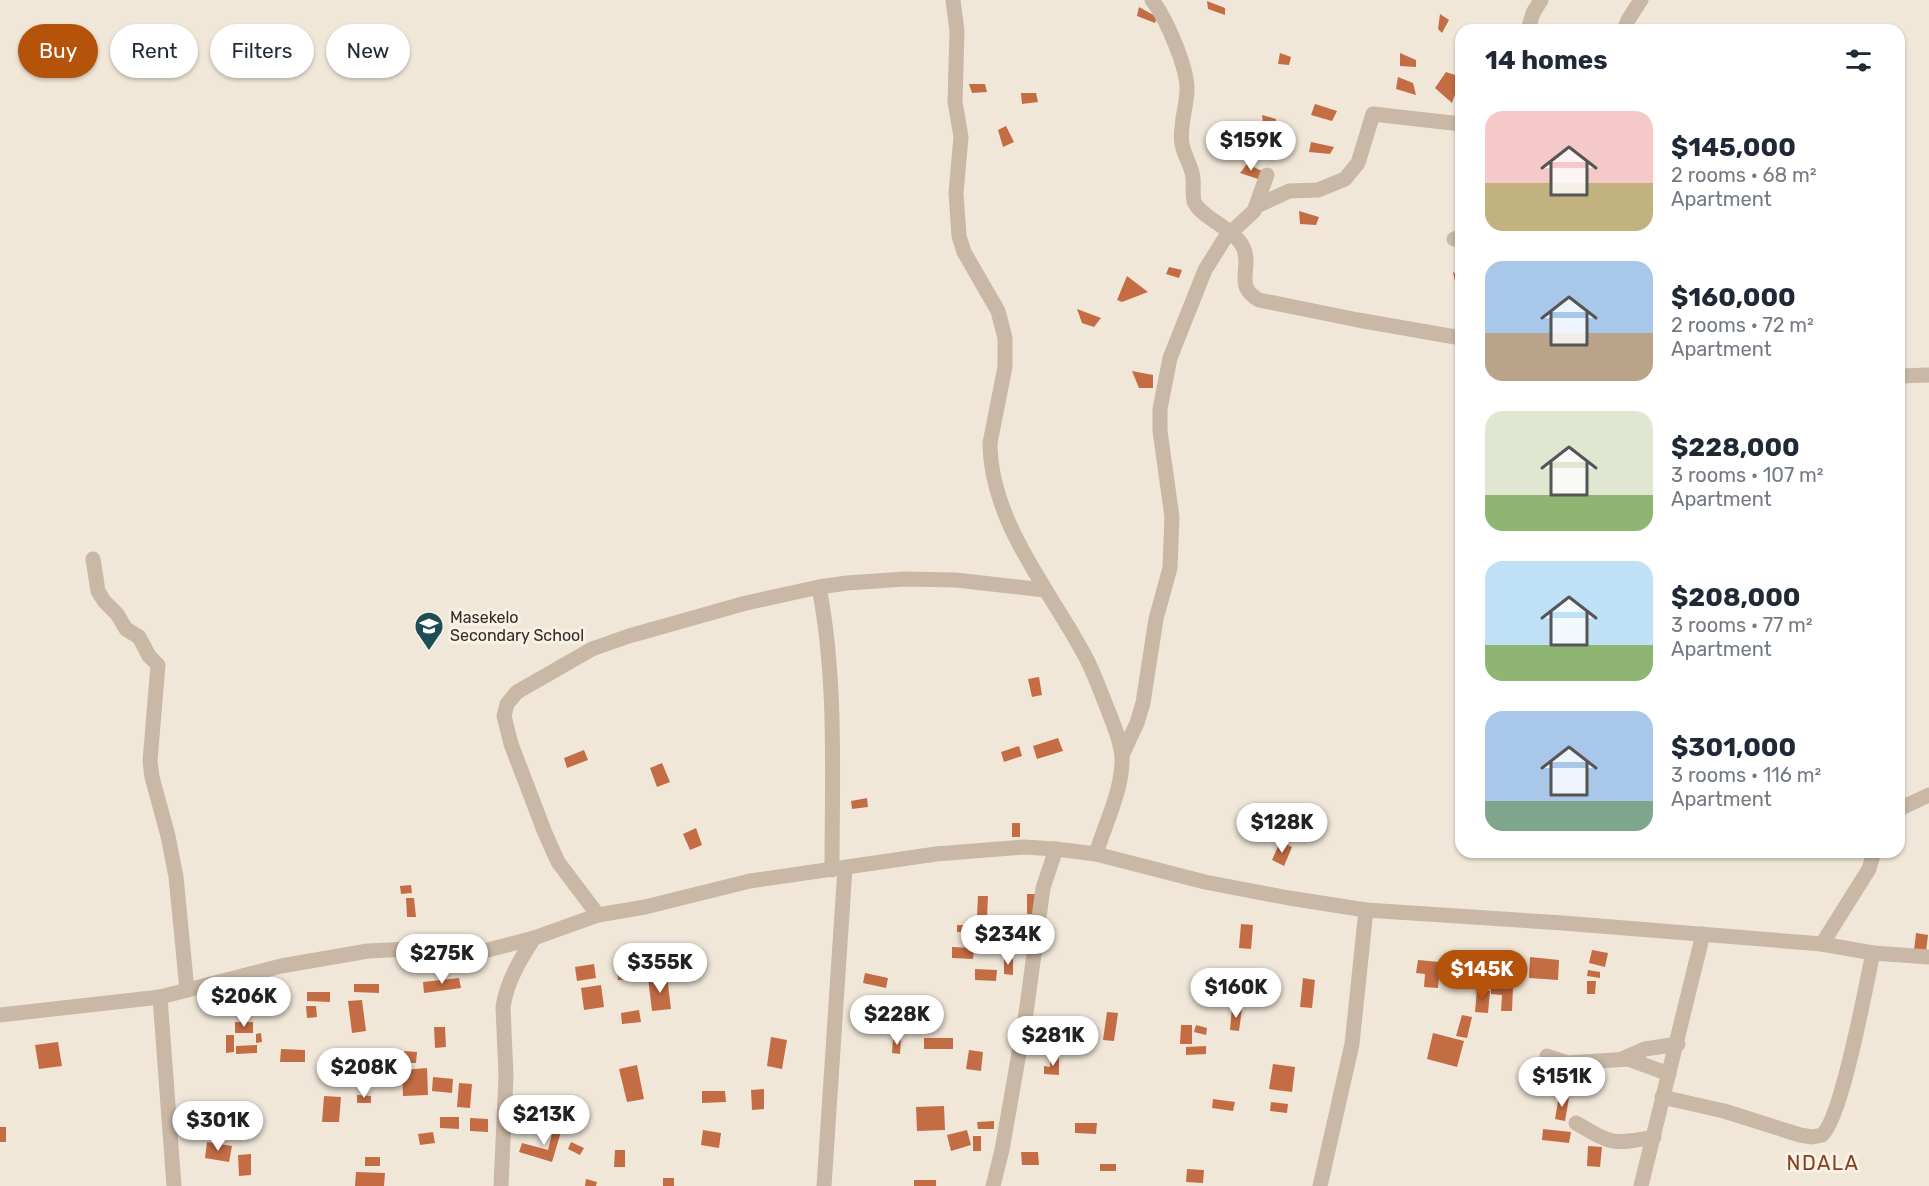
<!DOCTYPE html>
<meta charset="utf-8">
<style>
:root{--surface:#fff;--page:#f6f6f7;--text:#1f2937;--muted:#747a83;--accent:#b45309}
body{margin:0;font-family:Rubik,sans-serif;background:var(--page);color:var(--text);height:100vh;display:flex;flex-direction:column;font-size:22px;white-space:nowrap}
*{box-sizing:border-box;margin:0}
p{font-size:20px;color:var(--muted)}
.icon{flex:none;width:33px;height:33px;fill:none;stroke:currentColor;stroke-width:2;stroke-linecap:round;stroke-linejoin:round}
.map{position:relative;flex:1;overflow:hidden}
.details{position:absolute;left:1455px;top:24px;width:450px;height:834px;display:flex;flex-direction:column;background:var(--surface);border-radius:18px;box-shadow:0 2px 4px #0004}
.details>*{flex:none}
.banner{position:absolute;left:18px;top:24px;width:570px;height:54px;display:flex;gap:12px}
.price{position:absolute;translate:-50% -51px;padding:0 14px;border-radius:21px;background:#fff;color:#222;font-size:20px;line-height:39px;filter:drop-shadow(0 2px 3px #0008)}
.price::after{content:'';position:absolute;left:50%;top:36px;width:18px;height:14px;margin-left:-9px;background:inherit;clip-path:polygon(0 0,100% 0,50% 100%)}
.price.selected{background:var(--accent);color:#fff}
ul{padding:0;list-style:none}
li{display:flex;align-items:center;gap:18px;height:150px;padding:0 30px}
li span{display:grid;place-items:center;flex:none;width:168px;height:120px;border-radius:18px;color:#555}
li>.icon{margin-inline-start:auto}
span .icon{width:72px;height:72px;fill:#fffc;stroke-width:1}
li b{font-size:26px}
h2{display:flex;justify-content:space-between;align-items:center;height:72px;padding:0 30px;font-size:26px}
.pill{padding:0 21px;border-radius:27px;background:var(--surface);box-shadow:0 2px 4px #0004;font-size:21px;line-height:54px}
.pill.selected{background:var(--accent);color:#fff}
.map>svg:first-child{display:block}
</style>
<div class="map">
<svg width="1929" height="1186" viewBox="0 0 1929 1186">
<rect width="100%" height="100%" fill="#f1e7d9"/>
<!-- building -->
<g fill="#c46d44">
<polygon points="1207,1 1225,8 1225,15 1208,9"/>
<polygon points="1139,7 1157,17 1155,23 1137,16"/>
<polygon points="1440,14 1449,20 1442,33 1438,29"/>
<polygon points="1280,53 1291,57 1289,65 1278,64"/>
<polygon points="1400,53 1416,60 1416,67 1400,66"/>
<polygon points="1446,72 1461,77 1452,103 1435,88"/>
<polygon points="1398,77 1413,83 1416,95 1396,89"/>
<polygon points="969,84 985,84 987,92 972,93"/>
<polygon points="1021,93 1036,93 1038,102 1022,104"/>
<polygon points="1315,104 1337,111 1332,121 1311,115"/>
<polygon points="1262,115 1276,119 1275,127 1263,123"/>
<polygon points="1006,126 1014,142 1003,147 998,130"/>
<polygon points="1311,142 1334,147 1330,154 1309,152"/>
<polygon points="1247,164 1262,171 1258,179 1240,173"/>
<polygon points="1299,211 1319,217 1316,225 1300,224"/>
<polygon points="1169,267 1182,270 1179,278 1166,274"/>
<polygon points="1453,272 1461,276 1461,305 1460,305"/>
<polygon points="1127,276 1148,292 1122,302 1117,300"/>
<polygon points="1077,309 1101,318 1094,327 1082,323"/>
<polygon points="1132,371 1153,375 1153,388 1139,388"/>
<polygon points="1039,677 1042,695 1032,697 1028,679"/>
<polygon points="1058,738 1063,751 1037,759 1033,746"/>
<polygon points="1019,746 1022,756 1004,762 1001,752"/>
<polygon points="584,750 588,760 567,768 564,758"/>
<polygon points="662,763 670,782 657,787 650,768"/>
<polygon points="867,798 868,807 852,809 851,801"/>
<rect x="1012" y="823" width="8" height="14"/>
<polygon points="696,828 702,845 690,850 683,834"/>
<polygon points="1280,842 1292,847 1284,866 1272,860"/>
<polygon points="411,885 412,893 401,894 400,886"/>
<rect x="1027" y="894" width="9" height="20"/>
<polygon points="978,896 988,896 987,917 977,917"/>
<polygon points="406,898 414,898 416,917 407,917"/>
<polygon points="992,922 1004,922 1004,938 991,938"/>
<polygon points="1241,924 1253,925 1251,949 1239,948"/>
<polygon points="957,925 975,925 975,933 957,932"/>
<polygon points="1916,933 1928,935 1926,952 1914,951"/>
<rect x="995" y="943" width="14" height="8"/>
<polygon points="952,947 974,948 973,959 952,958"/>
<polygon points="1592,950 1608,953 1605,967 1589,963"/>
<polygon points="1530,957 1559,960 1558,980 1529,978"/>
<polygon points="1004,958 1013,959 1013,975 1004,974"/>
<polygon points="640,960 641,979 618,980 617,962"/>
<polygon points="1418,960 1440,962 1438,988 1424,987 1425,974 1416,973"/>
<polygon points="594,964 596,978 577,981 575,967"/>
<polygon points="975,969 997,970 996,981 975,980"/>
<polygon points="1588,970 1600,972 1600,978 1587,976"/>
<polygon points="865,973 888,978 886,988 863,983"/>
<polygon points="667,976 671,1009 652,1011 648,978"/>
<polygon points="459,978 461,988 424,993 423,982"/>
<polygon points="1303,978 1315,980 1312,1008 1300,1007"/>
<polygon points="1587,981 1596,981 1595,994 1587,994"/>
<polygon points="354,984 379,984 379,993 354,992"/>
<polygon points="601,985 604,1007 584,1010 581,988"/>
<polygon points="1491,986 1513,987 1512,1011 1501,1011 1502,995 1491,994"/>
<polygon points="1477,989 1490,991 1488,1013 1475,1012"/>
<polygon points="307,992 330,992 330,1002 307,1001"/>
<polygon points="362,1000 366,1031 352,1033 348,1001"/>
<polygon points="306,1006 316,1006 317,1017 307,1018"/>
<polygon points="1232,1007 1242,1008 1239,1031 1230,1030"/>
<polygon points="639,1010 641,1022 622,1024 621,1013"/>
<polygon points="1107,1012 1118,1013 1114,1041 1103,1040"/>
<polygon points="1462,1015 1472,1017 1467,1038 1456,1036"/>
<polygon points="1066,1021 1075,1023 1072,1039 1063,1037"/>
<rect x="235" y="1022" width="18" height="11"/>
<polygon points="1181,1025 1192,1025 1192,1044 1180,1044"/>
<polygon points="1196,1025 1207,1028 1206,1035 1194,1032"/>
<polygon points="434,1027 445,1027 446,1047 435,1048"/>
<polygon points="261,1033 262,1042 256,1043 256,1034"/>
<polygon points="1433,1033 1464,1041 1457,1067 1427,1059"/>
<polygon points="226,1035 234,1035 234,1052 226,1053"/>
<polygon points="771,1037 787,1040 782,1069 767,1066"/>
<polygon points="893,1038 901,1038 900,1054 892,1053"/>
<rect x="924" y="1038" width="29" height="11"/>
<polygon points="58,1042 62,1066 39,1069 35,1045"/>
<polygon points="257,1045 257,1053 236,1054 236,1046"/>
<polygon points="1206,1046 1206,1054 1186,1055 1186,1047"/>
<polygon points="281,1049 305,1050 305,1062 280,1062"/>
<polygon points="969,1050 983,1052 981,1071 966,1069"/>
<polygon points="404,1051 417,1052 416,1063 403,1063"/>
<polygon points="1050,1057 1059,1057 1059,1075 1044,1074 1044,1066 1050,1067"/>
<polygon points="1273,1064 1295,1067 1292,1092 1269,1089"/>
<polygon points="637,1065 644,1099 627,1102 619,1069"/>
<polygon points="427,1068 428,1095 403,1096 402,1070"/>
<polygon points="1569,1071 1579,1073 1576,1095 1565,1093"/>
<polygon points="433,1077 453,1079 452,1093 432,1091"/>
<polygon points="459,1083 472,1084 470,1108 457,1107"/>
<polygon points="764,1089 764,1109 752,1110 751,1090"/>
<polygon points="702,1091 725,1091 726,1102 702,1103"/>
<polygon points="357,1095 371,1096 371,1103 357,1103"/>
<polygon points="324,1096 341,1097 339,1122 322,1122"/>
<polygon points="1559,1096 1569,1098 1565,1121 1555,1119"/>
<polygon points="1213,1099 1235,1102 1233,1111 1212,1108"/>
<polygon points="1271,1102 1288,1104 1287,1113 1270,1111"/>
<polygon points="944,1106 945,1130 917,1131 916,1107"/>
<polygon points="440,1117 459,1117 459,1129 440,1128"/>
<polygon points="470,1118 488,1119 488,1132 470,1131"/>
<polygon points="994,1121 994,1129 978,1129 977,1122"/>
<polygon points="555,1122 563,1125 552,1162 519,1152 522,1143 548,1150"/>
<polygon points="1075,1123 1097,1123 1096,1134 1075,1133"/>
<rect x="0" y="1127" width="6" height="15"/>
<polygon points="1543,1129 1571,1132 1569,1143 1542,1140"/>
<polygon points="703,1130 721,1133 719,1148 701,1145"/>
<polygon points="967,1130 971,1145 951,1151 947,1135"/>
<polygon points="433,1132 435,1143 420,1145 418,1134"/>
<rect x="973" y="1136" width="8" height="15"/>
<polygon points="207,1142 232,1146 229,1162 205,1158"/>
<polygon points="571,1142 584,1148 580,1155 568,1149"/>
<polygon points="1588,1146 1602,1147 1600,1167 1587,1166"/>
<polygon points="615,1150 625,1150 625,1167 614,1167"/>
<polygon points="1021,1152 1038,1152 1039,1165 1022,1165"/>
<polygon points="251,1154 251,1175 239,1176 238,1155"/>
<rect x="365" y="1157" width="15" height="9"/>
<rect x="1100" y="1164" width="16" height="7"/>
<polygon points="1187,1169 1204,1170 1203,1183 1186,1182"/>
<polygon points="356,1172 385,1173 384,1186 355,1186"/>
<rect x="663" y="1178" width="11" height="8"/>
<polygon points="586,1179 597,1182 596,1186 585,1186"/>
<rect x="914" y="1180" width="22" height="6"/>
</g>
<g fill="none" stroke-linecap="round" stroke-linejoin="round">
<!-- minor -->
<g stroke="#c9b8a5" stroke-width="15">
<path d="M 953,0 L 957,31 L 955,102 L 961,137 L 956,193 L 959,236 L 964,252 L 998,311 L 1005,338 L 1005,367 L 990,443 C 990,520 1049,589 1084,654 C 1093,670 1099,688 1106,705 C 1112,721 1121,740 1122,757 C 1123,790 1105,823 1096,854"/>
<path d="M 1152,0 C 1166,18 1187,66 1187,89 C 1187,107 1179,125 1182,144 C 1184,156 1192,166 1193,178 C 1194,186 1192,194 1194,201 C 1199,217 1234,228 1243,247 C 1253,268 1233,286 1259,300 L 1358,320 L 1461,338"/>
<polyline points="1528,30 1533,13 1541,0"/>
<polyline points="1624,30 1628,20 1641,0"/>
<polyline points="1257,206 1289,191 1318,190 1345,179 1358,163 1373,114 1461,124"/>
<polyline points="1454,239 1461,237"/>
<polyline points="1899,376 1929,375"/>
<polyline points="93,559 98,591 104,601 117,614 126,629 139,637 149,656 158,665 150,761 152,777 168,836 176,877 187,990"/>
<path d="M 819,587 C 837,681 832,775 832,870"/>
<polyline points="1122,755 1137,723 1143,703 1156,619 1170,568 1172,517 1160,431 1160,409 1170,358 1205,270 1225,238 1254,211 1267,175"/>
<polyline points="1899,809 1929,795"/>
<polyline points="598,915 558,862 545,833 511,744 504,716 507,704 517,692 592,649 629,636 746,603 819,587 847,583 905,579 956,580 1045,590"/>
<polyline points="1822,944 1869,869 1874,852"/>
<polyline points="160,997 174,1186"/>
<polyline points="0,1015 160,997 281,966 368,951 410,949 440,954 461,954 484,951 534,938 598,915 645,907 750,881 936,854 1024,847 1056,849 1096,854 1205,882 1289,898 1366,910 1563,923 1822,944 1873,953 1929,957"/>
<polyline points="1547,1056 1568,1063 1628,1059 1669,1074"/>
<polyline points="1622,1059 1645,1049 1678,1044"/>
<path d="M 1662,1097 L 1724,1111 L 1800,1135 L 1812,1137 L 1822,1135 C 1842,1118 1866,985 1873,953"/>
<path d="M 1576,1123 C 1612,1144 1611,1145 1654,1137"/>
<path d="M 501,1186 L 506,1076 L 503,1007 C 507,981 520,960 534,938"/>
<polyline points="824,1186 845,868"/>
<polyline points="993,1186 1002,1150 1026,1013 1043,888 1056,849"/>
<polyline points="1320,1186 1352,1044 1366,910"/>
<polyline points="1641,1186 1703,934"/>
</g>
</g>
<!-- icons -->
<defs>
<g id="school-pin" transform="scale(1.5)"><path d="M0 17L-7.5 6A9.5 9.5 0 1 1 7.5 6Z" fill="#1d4d55" stroke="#f9f1e5"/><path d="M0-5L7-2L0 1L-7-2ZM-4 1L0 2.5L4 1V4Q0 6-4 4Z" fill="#fff"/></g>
</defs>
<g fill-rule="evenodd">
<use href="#school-pin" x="429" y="626"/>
</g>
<g text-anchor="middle" stroke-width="6" stroke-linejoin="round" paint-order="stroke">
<!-- poi labels -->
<g font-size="16" fill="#342c26" stroke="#f9f1e5" text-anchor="start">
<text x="450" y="623">Masekelo<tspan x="450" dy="18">Secondary School</tspan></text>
</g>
<!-- quarter labels -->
<g font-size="20" letter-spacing="1.5" fill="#824021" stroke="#f9f1e5">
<text x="1823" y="1170">NDALA</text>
</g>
</g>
</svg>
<b class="price" style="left:1251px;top:172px">$159K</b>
<b class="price" style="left:1282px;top:854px">$128K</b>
<b class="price" style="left:1008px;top:966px">$234K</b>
<b class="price" style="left:442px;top:985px">$275K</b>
<b class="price" style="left:660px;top:994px">$355K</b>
<b class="price selected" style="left:1482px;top:1001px">$145K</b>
<b class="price" style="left:1236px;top:1019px">$160K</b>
<b class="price" style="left:244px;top:1028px">$206K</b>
<b class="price" style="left:897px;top:1046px">$228K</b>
<b class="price" style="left:1053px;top:1067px">$281K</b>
<b class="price" style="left:364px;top:1099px">$208K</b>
<b class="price" style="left:1562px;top:1108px">$151K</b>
<b class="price" style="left:544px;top:1146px">$213K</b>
<b class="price" style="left:218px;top:1152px">$301K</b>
<div class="banner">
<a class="pill selected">Buy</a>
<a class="pill">Rent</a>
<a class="pill">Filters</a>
<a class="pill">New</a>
</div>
<section class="details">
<h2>14 homes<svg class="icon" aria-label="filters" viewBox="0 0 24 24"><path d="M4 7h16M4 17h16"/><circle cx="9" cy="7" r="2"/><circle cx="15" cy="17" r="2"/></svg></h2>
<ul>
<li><span style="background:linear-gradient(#f6c9c9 60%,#c2b280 0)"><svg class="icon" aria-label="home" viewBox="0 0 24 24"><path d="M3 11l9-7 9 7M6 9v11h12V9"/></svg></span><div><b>$145,000</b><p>2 rooms · 68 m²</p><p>Apartment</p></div></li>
<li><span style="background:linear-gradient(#a9c7e8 60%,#b9a48a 0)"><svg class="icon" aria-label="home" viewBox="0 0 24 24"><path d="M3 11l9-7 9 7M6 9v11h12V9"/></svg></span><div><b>$160,000</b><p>2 rooms · 72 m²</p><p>Apartment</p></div></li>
<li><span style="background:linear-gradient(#dfe7d0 70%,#8fb573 0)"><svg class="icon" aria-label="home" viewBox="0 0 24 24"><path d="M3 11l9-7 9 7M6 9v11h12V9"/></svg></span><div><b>$228,000</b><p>3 rooms · 107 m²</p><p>Apartment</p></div></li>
<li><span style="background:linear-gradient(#bfe0f5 70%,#8fb573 0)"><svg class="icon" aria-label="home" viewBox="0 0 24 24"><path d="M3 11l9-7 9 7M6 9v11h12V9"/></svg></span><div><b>$208,000</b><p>3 rooms · 77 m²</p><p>Apartment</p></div></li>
<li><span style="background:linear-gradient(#a9c7e8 75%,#7fa58c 0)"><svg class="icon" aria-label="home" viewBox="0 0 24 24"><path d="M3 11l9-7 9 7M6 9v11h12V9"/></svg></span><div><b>$301,000</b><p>3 rooms · 116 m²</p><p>Apartment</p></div></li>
</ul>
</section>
</div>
